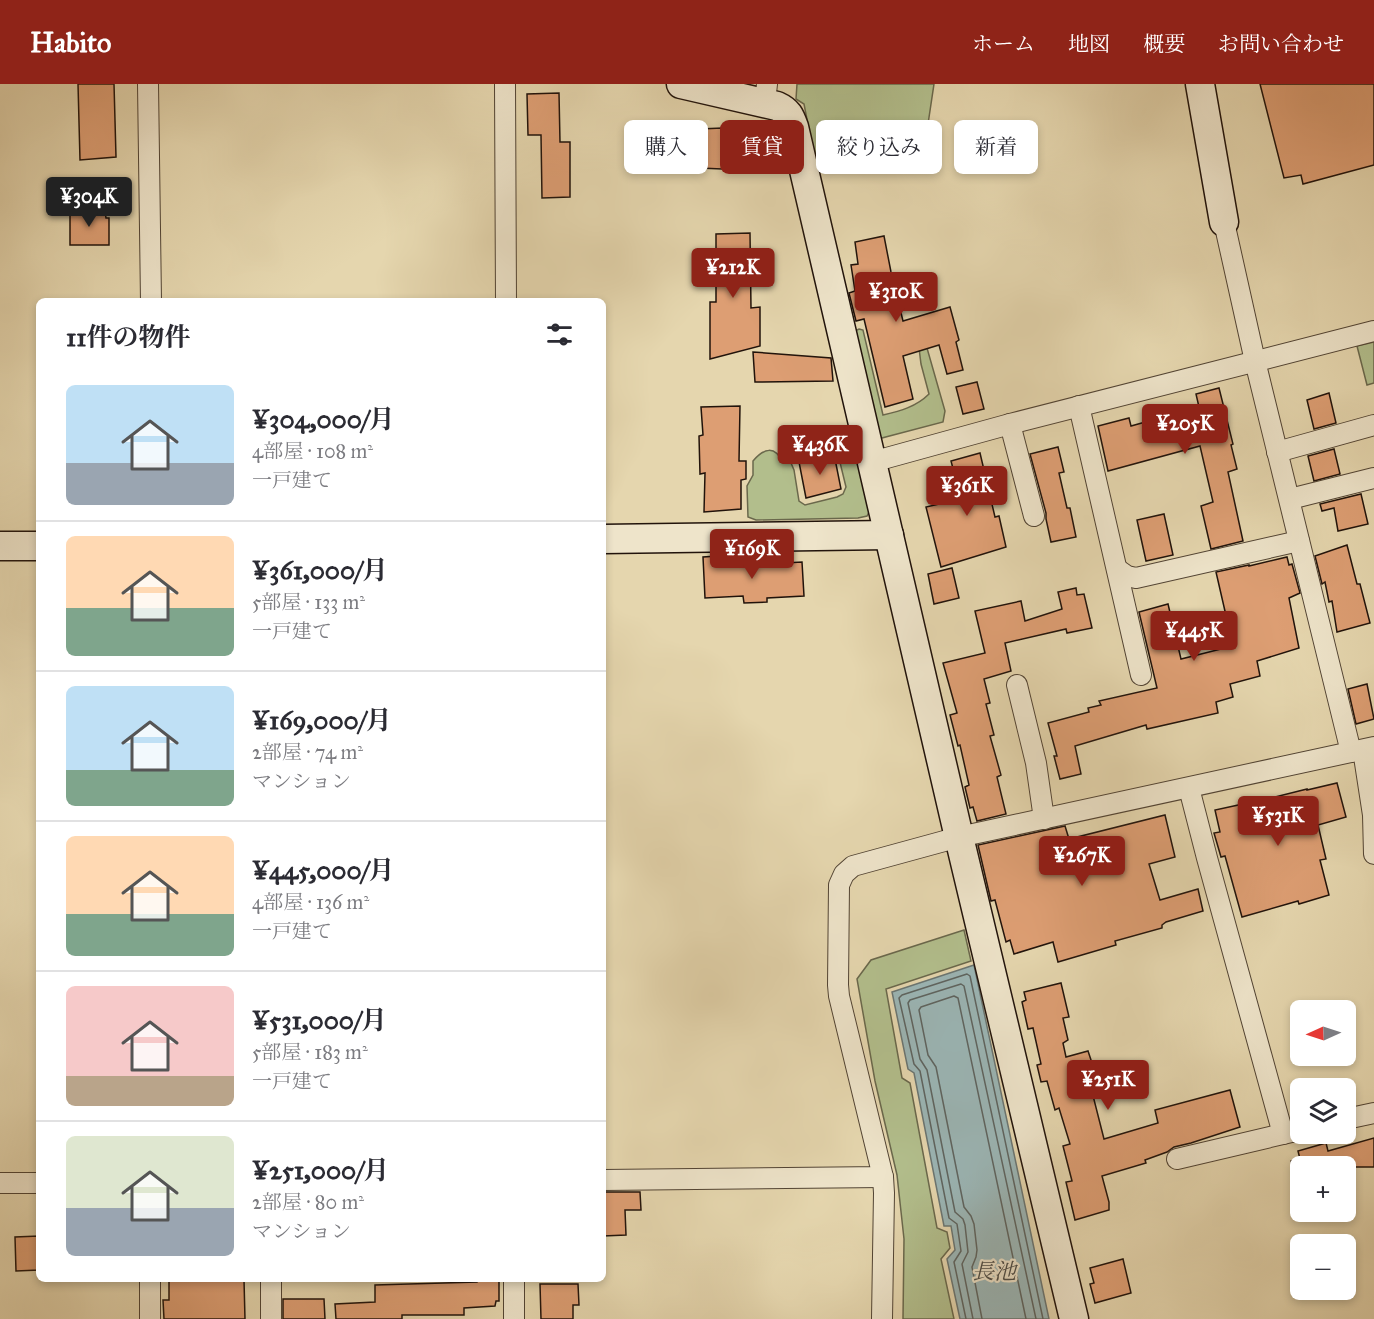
<!DOCTYPE html>
<html lang="ja">
<meta charset="utf-8">
<style>
:root{--surface:#fff;--page:#f2f2f3;--text:#2b2b33;--muted:#7c7c81;--line:#e1e1e2;--accent:#8f2418}
body{margin:0;font-family:"IM FELL Great Primer","Noto Serif JP",serif;background:var(--page);color:var(--text);height:100vh;display:flex;flex-direction:column;font-size:22px;white-space:nowrap}
*{box-sizing:border-box;margin:0}
p{font-size:20px;color:var(--muted)}
.icon{flex:none;width:33px;height:33px;fill:none;stroke:currentColor;stroke-width:2;stroke-linecap:round;stroke-linejoin:round}
.map{position:relative;flex:1;overflow:hidden}
.details{position:absolute;left:36px;top:214px;width:570px;height:984px;display:flex;flex-direction:column;background:var(--surface);border-radius:9px;box-shadow:0 3px 9px #0003}
.details>*{flex:none}
.top-card{position:absolute;left:624px;top:36px;width:570px;height:54px;display:flex;gap:12px}
.needle{width:39px;rotate:267deg}
.tools{position:absolute;left:1290px;top:916px;display:grid;gap:12px}
.tools a{display:grid;place-items:center;width:66px;height:66px;border-radius:9px;background:var(--surface);box-shadow:0 3px 9px #0003;font-size:30px}
.price{position:absolute;translate:-50% -51px;padding:0 14px;border-radius:6px;background:var(--accent);color:#fff;font-size:20px;line-height:39px;filter:drop-shadow(0 2px 3px #0008)}
.price::after{content:'';position:absolute;left:50%;top:36px;width:18px;height:14px;margin-left:-9px;background:inherit;clip-path:polygon(0 0,100% 0,50% 100%)}
.price.on{background:#222;color:#fff}
ul{padding:0;list-style:none}
li{display:flex;align-items:center;gap:18px;height:150px;padding:0 30px}
li+li{border-top:2px solid var(--line)}
li span{display:grid;place-items:center;flex:none;width:168px;height:120px;border-radius:9px;color:#555}
li>.icon{margin-inline-start:auto}
span .icon{width:72px;height:72px;fill:#fffc;stroke-width:1}
li b{font-size:26px}
h2{display:flex;justify-content:space-between;align-items:center;height:72px;padding:0 30px;font-size:26px}
.pill{padding:0 21px;border-radius:9px;background:var(--surface);box-shadow:0 3px 9px #0003;font-size:21px;line-height:54px}
.pill.on{background:var(--accent);color:#fff}
header{display:flex;align-items:center;gap:36px;box-sizing:border-box;height:84px;padding:0 30px;background:var(--accent);color:#fff}
header strong{font-size:28px}
nav{display:flex;gap:33px;margin-inline-start:auto;font-size:21px}
.map>svg:first-child{display:block}
</style>
<header>
<strong>Habito</strong>
<nav><a>ホーム</a><a>地図</a><a>概要</a><a>お問い合わせ</a></nav>
</header>
<div class="map">
<svg width="1374" height="1235" viewBox="0 0 1374 1235">
<rect width="100%" height="100%" fill="#e5d6ae"/>
<filter id="stains"><feTurbulence type="fractalNoise" baseFrequency=".00333" numOctaves="4"/><feColorMatrix values="0 0 0 0 .2 0 0 0 0 .09 0 0 0 0 .02 0 0 0 .5 -.17"/></filter>
<radialGradient id="worn" r=".72"><stop offset=".6" stop-color="#630" stop-opacity="0"/><stop offset="1" stop-color="#630" stop-opacity=".3"/></radialGradient>
<!-- green -->
<g fill="#b2be8c" stroke="#6a684c" stroke-width="1.5">
<polygon points="797,0 934,0 928,40 814,71 804,20 796,15"/>
<path d="M 859,245 L 863,246 L 883,331 C 900,327 916,323 929,310 L 921,280 L 919,264 L 927,264 L 945,327 L 943,338 L 878,355 L 853,248 Z"/>
<polygon points="1374,258 1374,299 1367,301 1357,262"/>
<path d="M 845,348 L 850,349 L 854,354 L 870,426 L 867,432 L 858,434 L 756,436 L 748,433 L 747,402 L 753,391 L 753,377 C 764,364 775,361 783,379 L 791,379 L 794,386 L 799,417 L 805,421 L 837,413 L 843,410 L 846,403 L 837,366 L 807,371 L 805,365 L 816,353 Z"/>
<polygon points="964,846 971,877 886,905 902,994 910,999 937,1144 947,1148 950,1164 941,1175 954,1235 903,1235 904,1155 897,1091 875,997 857,895 871,876"/>
</g>
<!-- water -->
<polygon fill="#9bb6b6" stroke="#6a7572" stroke-width="1.5" points="974,881 1049,1235 960,1235 947,1175 955,1166 951,1142 944,1142 914,989 908,985 892,908"/>
<g fill="none" stroke-linecap="round" stroke-linejoin="round">
<!-- shore -->
<g stroke="#5e6460" stroke-width="1.5">
<polyline points="966,1235 954,1178 961,1167 957,1140 949,1134 920,987 914,980 899,914 902,911 967,890 970,892 1043,1235"/>
<polyline points="973,1235 962,1180 968,1168 965,1141 963,1135 955,1128 927,986 920,975 908,919 910,916 961,900 964,902 1036,1235"/>
<polyline points="982,1235 972,1183 976,1173 977,1166 974,1140 971,1132 964,1123 936,983 928,971 919,926 921,923 954,912 958,914 1026,1235"/>
</g>
</g>
<!-- building -->
<g fill="#dd9e73" stroke="#21130b" stroke-width="1.5">
<polygon points="78,0 114,0 116,73 80,76"/>
<polygon points="1260,0 1374,0 1374,81 1303,100 1301,91 1284,94"/>
<polygon points="559,9 560,58 570,58 570,113 542,114 541,51 528,51 527,10"/>
<polygon points="722,44 722,85 700,84 700,45"/>
<polygon points="70,127 105,127 106,134 109,134 109,161 70,161"/>
<polygon points="750,149 751,224 760,223 760,262 710,275 710,218 716,218 716,150"/>
<polygon points="884,152 891,188 903,237 950,223 959,256 956,258 963,286 947,290 939,261 903,272 913,315 885,323 864,235 856,237 849,209 855,207 851,181 858,180 855,158"/>
<polygon points="753,268 831,274 833,297 755,298"/>
<polygon points="977,298 984,325 963,330 956,303"/>
<polygon points="1219,304 1233,360 1231,361 1237,385 1228,388 1243,457 1211,465 1201,422 1213,418 1200,362 1108,387 1098,342 1129,334 1131,342 1199,323 1196,310"/>
<polygon points="1329,309 1336,339 1314,345 1307,316"/>
<polygon points="740,322 739,377 746,377 746,395 741,396 741,425 704,428 705,389 700,390 699,352 703,351 701,323"/>
<polygon points="1058,363 1064,388 1059,389 1067,424 1070,424 1076,453 1051,458 1046,435 1046,429 1030,370"/>
<polygon points="1334,365 1340,390 1314,397 1308,372"/>
<polygon points="980,369 995,433 999,432 1006,463 941,483 926,423 961,415 951,377"/>
<polygon points="834,370 841,405 806,414 799,378"/>
<polygon points="1361,410 1368,440 1338,447 1334,424 1322,427 1320,420"/>
<polygon points="1164,430 1173,471 1146,477 1137,436"/>
<polygon points="1347,461 1357,500 1360,500 1370,539 1337,548 1332,517 1329,518 1325,498 1322,500 1315,472"/>
<polygon points="733,471 733,482 802,478 804,512 767,514 767,518 744,519 743,512 705,514 703,473"/>
<polygon points="1287,473 1289,481 1292,480 1300,509 1289,514 1299,564 1257,577 1260,592 1230,600 1233,613 1216,618 1218,629 1147,645 1146,641 1075,662 1081,690 1060,695 1054,672 1057,672 1048,639 1089,628 1088,624 1101,621 1099,617 1157,604 1139,528 1168,520 1181,575 1233,562 1216,488 1249,481 1249,482"/>
<polygon points="952,484 959,514 934,520 928,490"/>
<polygon points="1076,504 1077,511 1084,510 1092,544 1067,549 1066,545 1005,559 1011,587 984,595 990,619 986,620 994,651 990,652 1001,691 997,693 1006,730 977,737 973,723 970,724 965,703 969,701 960,661 958,662 950,631 957,629 943,579 985,569 975,527 1021,517 1025,537 1062,525 1058,508"/>
<polygon points="1367,600 1374,635 1356,640 1348,605"/>
<polygon points="1337,699 1346,733 1318,741 1326,775 1320,776 1329,811 1299,820 1298,817 1242,833 1225,772 1221,773 1214,749 1220,748 1215,726 1243,720 1243,721 1307,705 1307,706"/>
<polygon points="1165,731 1175,773 1149,780 1160,816 1198,805 1203,827 1166,838 1162,841 1162,844 1115,857 1116,861 1058,878 1053,858 1014,870 1010,856 1006,858 995,816 991,817 978,761 1065,742 1069,755"/>
<polygon points="1061,899 1069,933 1063,934 1068,956 1063,959 1066,973 1088,967 1093,982 1070,989 1071,993 1087,988 1104,1055 1158,1039 1155,1026 1230,1006 1240,1043 1191,1059 1174,1063 1167,1068 1145,1076 1146,1079 1102,1092 1109,1118 1109,1126 1075,1136 1066,1098 1072,1097 1063,1062 1070,1060 1059,1024 1055,1026 1047,997 1041,998 1037,981 1041,980 1033,944 1028,945 1022,918 1026,916 1024,908"/>
<polygon points="1374,1054 1374,1083 1292,1083 1291,1077 1300,1075 1298,1067 1326,1059 1328,1067"/>
<polygon points="603,1108 640,1108 641,1126 625,1126 626,1151 603,1152"/>
<polygon points="39,1152 39,1186 16,1187 15,1153"/>
<polygon points="1123,1175 1131,1209 1095,1219 1090,1200 1094,1199 1090,1184"/>
<polygon points="169,1196 244,1196 245,1235 164,1235 163,1216 169,1216"/>
<polygon points="477,1196 499,1196 499,1217 496,1217 495,1222 464,1224 464,1231 402,1231 402,1235 336,1235 335,1220 375,1218 375,1201 477,1198"/>
<polygon points="540,1200 578,1200 579,1221 573,1221 573,1235 541,1235"/>
<polygon points="283,1215 324,1215 325,1235 283,1235"/>
</g>
<g fill="none" stroke-linecap="round" stroke-linejoin="round">
<!-- street casing -->
<g stroke="#524434" stroke-width="22">
<g id="street">
<polyline points="148,0 151,218"/>
<polyline points="505,0 506,218"/>
<polyline points="765,18 767,0"/>
<polyline points="1224,138 1255,277 1351,668"/>
<polyline points="1079,322 1141,591"/>
<polyline points="1010,340 1034,432"/>
<polyline points="1277,368 1374,341"/>
<polyline points="872,378 1010,340 1374,247"/>
<polyline points="1290,415 1374,394"/>
<polyline points="1117,485 1127,492 1136,494 1299,457"/>
<polyline points="1017,601 1036,679 1044,735"/>
<polyline points="1363,666 1373,731 1374,770"/>
<polyline points="1189,704 1207,774 1283,1050"/>
<polyline points="1346,1035 1374,1029"/>
<polyline points="1177,1075 1300,1046"/>
<polyline points="603,1096 883,1093 839,912 838,901 839,801 844,790 853,782 959,753 1374,663"/>
<polyline points="0,1099 39,1099"/>
<polyline points="150,1196 150,1235"/>
<polyline points="514,1196 514,1235"/>
<polyline points="271,1235 271,1196"/>
<polyline points="882,1235 884,1109 883,1093"/>
</g>
</g>
<!-- secondary casing -->
<g stroke="#21130b" stroke-width="31">
<g id="secondary">
<path d="M 681,0 L 777,22 C 788,27 790,32 794,43 L 959,753 L 1074,1235"/>
<polyline points="1200,0 1224,138"/>
<polyline points="603,455 889,451"/>
<polyline points="0,462 39,462"/>
</g>
</g>
<!-- street -->
<use href="#street" stroke="#eee4ca" stroke-width="20"/>
<!-- secondary -->
<use href="#secondary" stroke="#eee4ca" stroke-width="28"/>
</g>
<g text-anchor="middle" stroke-width="4.5" stroke-linejoin="round" paint-order="stroke">
<!-- water labels -->
<g font-size="22" font-style="italic" fill="#4c4c47" stroke="#eee4ca">
<text x="994" y="1195">長池</text>
</g>
</g>
<rect width="100%" height="100%" filter="url(#stains)"/>
<rect width="100%" height="100%" fill="url(#worn)"/>
</svg>
<div class="tools">
<a><svg class="needle" viewBox="-14 -14 28 28"><path d="M0-13l5 13h-10z" fill="#e53935"/><path d="M0 13l5-13h-10z" fill="#7c7c81"/></svg></a>
<a><svg class="icon" aria-label="layers" viewBox="0 0 24 24"><path d="M12 4l9 5-9 5-9-5zM3 14l9 5 9-5"/></svg></a>
<a>+</a>
<a>−</a>
</div>
<b class="price on" style="left:89px;top:144px">¥304K</b>
<b class="price" style="left:733px;top:215px">¥212K</b>
<b class="price" style="left:896px;top:239px">¥310K</b>
<b class="price" style="left:1185px;top:371px">¥205K</b>
<b class="price" style="left:820px;top:392px">¥436K</b>
<b class="price" style="left:967px;top:433px">¥361K</b>
<b class="price" style="left:752px;top:496px">¥169K</b>
<b class="price" style="left:1194px;top:578px">¥445K</b>
<b class="price" style="left:1278px;top:763px">¥531K</b>
<b class="price" style="left:1082px;top:803px">¥267K</b>
<b class="price" style="left:1108px;top:1027px">¥251K</b>
<div class="top-card">
<a class="pill">購入</a>
<a class="pill on">賃貸</a>
<a class="pill">絞り込み</a>
<a class="pill">新着</a>
</div>
<section class="details">
<h2>11件の物件<svg class="icon" aria-label="filters" viewBox="0 0 24 24"><path d="M4 7h16M4 17h16"/><circle cx="9" cy="7" r="2"/><circle cx="15" cy="17" r="2"/></svg></h2>
<ul>
<li><span style="background:linear-gradient(#bfe0f5 65%,#9aa5b1 0)"><svg class="icon" aria-label="home" viewBox="0 0 24 24"><path d="M3 11l9-7 9 7M6 9v11h12V9"/></svg></span><div><b>¥304,000/月</b><p>4部屋 · 108 m²</p><p>一戸建て</p></div></li>
<li><span style="background:linear-gradient(#ffd9b3 60%,#7fa58c 0)"><svg class="icon" aria-label="home" viewBox="0 0 24 24"><path d="M3 11l9-7 9 7M6 9v11h12V9"/></svg></span><div><b>¥361,000/月</b><p>5部屋 · 133 m²</p><p>一戸建て</p></div></li>
<li><span style="background:linear-gradient(#bfe0f5 70%,#7fa58c 0)"><svg class="icon" aria-label="home" viewBox="0 0 24 24"><path d="M3 11l9-7 9 7M6 9v11h12V9"/></svg></span><div><b>¥169,000/月</b><p>2部屋 · 74 m²</p><p>マンション</p></div></li>
<li><span style="background:linear-gradient(#ffd9b3 65%,#7fa58c 0)"><svg class="icon" aria-label="home" viewBox="0 0 24 24"><path d="M3 11l9-7 9 7M6 9v11h12V9"/></svg></span><div><b>¥445,000/月</b><p>4部屋 · 136 m²</p><p>一戸建て</p></div></li>
<li><span style="background:linear-gradient(#f6c9c9 75%,#b9a48a 0)"><svg class="icon" aria-label="home" viewBox="0 0 24 24"><path d="M3 11l9-7 9 7M6 9v11h12V9"/></svg></span><div><b>¥531,000/月</b><p>5部屋 · 183 m²</p><p>一戸建て</p></div></li>
<li><span style="background:linear-gradient(#dfe7d0 60%,#9aa5b1 0)"><svg class="icon" aria-label="home" viewBox="0 0 24 24"><path d="M3 11l9-7 9 7M6 9v11h12V9"/></svg></span><div><b>¥251,000/月</b><p>2部屋 · 80 m²</p><p>マンション</p></div></li>
</ul>
</section>
</div>
